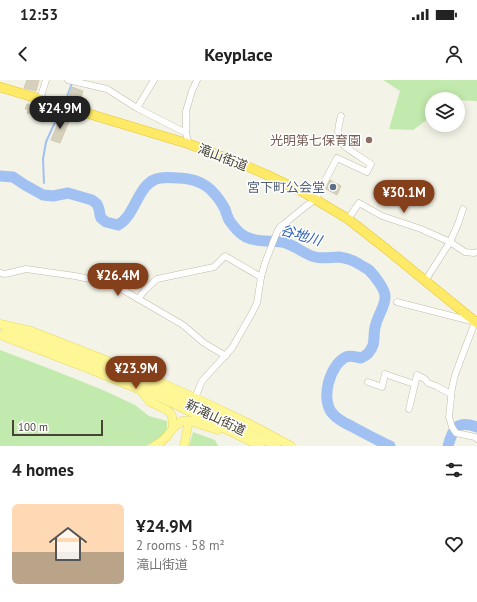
<!DOCTYPE html>
<meta charset="utf-8">
<style>
:root{--surface:#fff;--page:#f2f2f2;--text:#222;--muted:#767676;--line:#e0e0e0;--accent:#85401b}
body{margin:0;font-family:"PT Sans","Noto Sans JP",sans-serif;background:var(--page);color:var(--text);height:100vh;display:flex;flex-direction:column;font-size:15px;white-space:nowrap}
*{box-sizing:border-box;margin:0}
p{font-size:13px;color:var(--muted)}
.icon{flex:none;width:22px;height:22px;fill:none;stroke:currentColor;stroke-width:2;stroke-linecap:round;stroke-linejoin:round}
.map{position:relative;height:366px;overflow:hidden}
.details{display:flex;flex-direction:column;background:var(--surface);flex:1}
.details>*{flex:none}
.controls{position:absolute;left:425px;top:12px;display:grid;gap:8px}
.controls a{display:grid;place-items:center;width:40px;height:40px;border-radius:50%;background:var(--surface);box-shadow:0 2px 10px #0003;font-size:20px}
.scale{position:absolute;left:12px;bottom:10px;width:91px;box-sizing:border-box;padding-left:4px;border:2px solid #474436;border-top:0;font-size:11px;line-height:14px;white-space:nowrap;color:#474436;-webkit-text-stroke:3px #fff;paint-order:stroke}
.price{position:absolute;translate:-50% -34px;padding:0 9px;border-radius:14px;background:var(--accent);color:#fff;font-size:13px;line-height:26px;filter:drop-shadow(0 1px 2px #0008)}
.price::after{content:'';position:absolute;left:50%;top:24px;width:12px;height:9px;margin-left:-6px;background:inherit;clip-path:polygon(0 0,100% 0,50% 100%)}
.price.active{background:#222;color:#fff}
ul{padding:0;list-style:none}
li{display:flex;align-items:center;gap:12px;height:100px;padding:0 12px}
li+li{border-top:1px solid var(--line)}
li span{display:grid;place-items:center;flex:none;width:112px;height:80px;border-radius:6px;color:#555}
li>.icon{margin-inline-start:auto}
span .icon{width:48px;height:48px;fill:#fffc;stroke-width:1}
li b{font-size:17px}
h2{display:flex;justify-content:space-between;align-items:center;height:48px;padding:0 12px;font-size:17px}
.status{display:flex;justify-content:space-between;align-items:center;height:28px;padding:0 20px;background:var(--surface);direction:ltr}
.status svg{height:11px;fill:currentColor}
header{display:flex;justify-content:space-between;align-items:center;height:52px;padding:0 12px;background:var(--surface);font-size:18px;font-weight:700}
.map>svg:first-child{display:block}
</style>
<div class="status"><b>12:53</b><svg viewBox="0 0 49 12"><path d="M0 12V9h3v3zM5 12V6h3v6zM10 12V3h3v9zM15 12V0h3v12zM26 1h20v11H26zM47 4h2v5h-2z"/></svg></div>
<header><svg class="icon" aria-label="back" viewBox="0 0 24 24"><path d="M15 5l-7 7 7 7"/></svg>Keyplace<svg class="icon" aria-label="person" viewBox="0 0 24 24"><circle cx="12" cy="8" r="4"/><path d="M4 21q1-7 8-7t8 7"/></svg></header>
<div class="map">
<svg width="477" height="366" viewBox="0 0 477 366">
<rect width="100%" height="100%" fill="#f4f3e7"/>
<!-- green -->
<g fill="#c3eaae">
<polygon points="383,0 477,0 477,22 476,21 458,20 458,19 432,19 432,36 413,50 389,49 400,11"/>
<polygon points="0,270 48,288 103,310 135,325 149,336 167,341 167,349 161,358 146,366 0,366"/>
<polygon points="193,352 215,360 218,366 189,366"/>
</g>
<g fill="none" stroke-linecap="round" stroke-linejoin="round">
<!-- stream -->
<g stroke="#a1c1f3" stroke-width="2">
<polyline points="65,22 72,3"/>
<polyline points="44,103 43,79 46,62 60,31"/>
</g>
<!-- river -->
<g stroke="#a1c1f3" stroke-width="11">
<path d="M 0,96 L 13,97 L 25,105 L 43,115 L 53,116 L 68,113 L 92,120 L 97,124 L 99,129 L 100,135 L 101,138 L 106,142 L 118,145 C 136,136 138,100 161,98 C 167,97 174,98 180,98 C 202,99 214,109 225,129 C 226,132 227,136 229,140 C 233,146 240,154 246,157 C 258,163 270,160 282,162 C 294,164 303,174 315,177 C 323,179 331,177 339,177 C 346,178 353,180 359,184 C 362,186 366,188 369,190 C 374,195 385,209 385,216 C 386,225 378,235 376,244 C 373,251 375,259 373,265 C 371,271 366,276 361,278 C 356,277 350,275 346,277 C 329,285 320,321 333,334 C 338,340 345,343 351,346 C 364,353 377,360 390,366"/>
<path d="M 448,366 C 453,348 457,340 477,347"/>
</g>
</g>
<!-- building -->
<g fill="#d6d1bc" stroke="#d1cbaf">
<polygon points="27,0 39,0 36,11 24,8"/>
<polygon points="72,7 83,11 79,24 68,21"/>
<polygon points="27,24 47,30 45,38 27,33 28,29 25,29"/>
<polygon points="61,36 70,39 60,63 51,60"/>
<polygon points="330,100 341,106 337,115 326,109"/>
</g>
<g fill="none" stroke-linecap="round" stroke-linejoin="round">
<!-- minor casing -->
<g stroke="#c0bda9" stroke-width="7">
<g id="minor">
<polyline points="68,0 107,9 137,28 186,53 189,64"/>
<polyline points="40,19 46,0"/>
<polyline points="137,28 154,0"/>
<polyline points="186,53 186,31 192,11 197,0"/>
<polyline points="348,139 359,123 382,136 421,149 450,162 465,172 474,173 477,172"/>
<polyline points="0,193 5,194 26,189 75,196 109,203 123,210 183,245 204,263 226,276"/>
<polyline points="425,201 450,162 458,144 463,129"/>
<polyline points="138,219 145,210 157,199 214,187 225,176 261,197"/>
<polyline points="397,222 475,242 455,295 452,308 449,337 452,347 456,353 475,357 477,359"/>
<polyline points="368,302 382,307 385,294 414,304"/>
<path d="M 195,318 L 202,301 L 232,268 L 252,233 L 257,223 L 261,197 L 265,183 L 277,152 L 280,147 L 284,144 L 306,126 L 315,120 L 337,78 L 367,92 L 371,84 C 363,78 341,67 339,58 C 337,51 339,44 341,36"/>
<polyline points="409,329 417,295 425,299 428,303 436,306 451,314"/>
</g>
</g>
<!-- major casing -->
<g stroke="#e8da61" stroke-width="9">
<g id="major">
<polyline points="0,244 31,251 144,295 195,318 248,343 291,366"/>
<polyline points="6,249 147,304 209,333 276,366"/>
<polyline points="0,255 87,288 170,322 260,366"/>
<polyline points="142,312 150,322 167,330 170,333 172,336 173,348"/>
<polyline points="154,366 161,362 168,355 173,348 182,341 191,341 199,344 218,350"/>
<polyline points="184,366 188,345"/>
</g>
</g>
<!-- highway casing -->
<g stroke="#e3c532" stroke-width="10">
<polyline id="highway" points="0,7 189,64 239,83 265,94 303,112 348,139 385,168 477,243"/>
</g>
<!-- minor -->
<use href="#minor" stroke="#fff" stroke-width="6"/>
<!-- major -->
<use href="#major" stroke="#fff695" stroke-width="8"/>
<!-- highway -->
<use href="#highway" stroke="#ffea67" stroke-width="9"/>
</g>
<!-- markers -->
<circle fill="#8d6e63" stroke="#fff" stroke-width="1.5" cx="369" cy="60" r="4"/>
<circle fill="#5c6f8a" stroke="#fff" stroke-width="1.5" cx="333" cy="107" r="4"/>
<g text-anchor="middle" stroke-width="3" stroke-linejoin="round" paint-order="stroke">
<!-- education labels -->
<g font-size="13" fill="#785e54" stroke="#fff" text-anchor="end">
<text x="361" y="65">光明第七保育園</text>
</g>
<!-- street labels -->
<g font-size="13" fill="#474436" stroke="#fff">
<text transform="translate(223 77) rotate(21)" y="5">滝山街道</text>
<text transform="translate(216 337) rotate(26)" y="5">新滝山街道</text>
</g>
<!-- service labels -->
<g font-size="13" fill="#4e5e75" stroke="#fff" text-anchor="end">
<text x="325" y="112">宮下町公会堂</text>
</g>
<!-- water labels -->
<g font-size="14" font-style="italic" fill="#2a60b7" stroke="#fff">
<text transform="translate(301 155) rotate(17)" y="5">谷地川</text>
</g>
</g>
</svg>
<div class="controls">
<a><svg class="icon" aria-label="layers" viewBox="0 0 24 24"><path d="M12 4l9 5-9 5-9-5zM3 14l9 5 9-5"/></svg></a>
</div>
<div class="scale">100 m</div>
<b class="price active" style="left:60px;top:50px">¥24.9M</b>
<b class="price" style="left:404px;top:134px">¥30.1M</b>
<b class="price" style="left:118px;top:217px">¥26.4M</b>
<b class="price" style="left:136px;top:310px">¥23.9M</b>
</div>
<section class="details">
<h2>4 homes<svg class="icon" aria-label="filters" viewBox="0 0 24 24"><path d="M4 7h16M4 17h16"/><circle cx="9" cy="7" r="2"/><circle cx="15" cy="17" r="2"/></svg></h2>
<ul>
<li><span style="background:linear-gradient(#ffd9b3 60%,#b9a48a 0)"><svg class="icon" aria-label="home" viewBox="0 0 24 24"><path d="M3 11l9-7 9 7M6 9v11h12V9"/></svg></span><div><b>¥24.9M</b><p>2 rooms · 58 m²</p><p>滝山街道</p></div><svg class="icon" aria-label="heart" viewBox="0 0 24 24"><path d="M12 20l-8-8c-3-5 5-10 8-4 3-6 11-1 8 4z"/></svg></li>
</ul>
</section>
